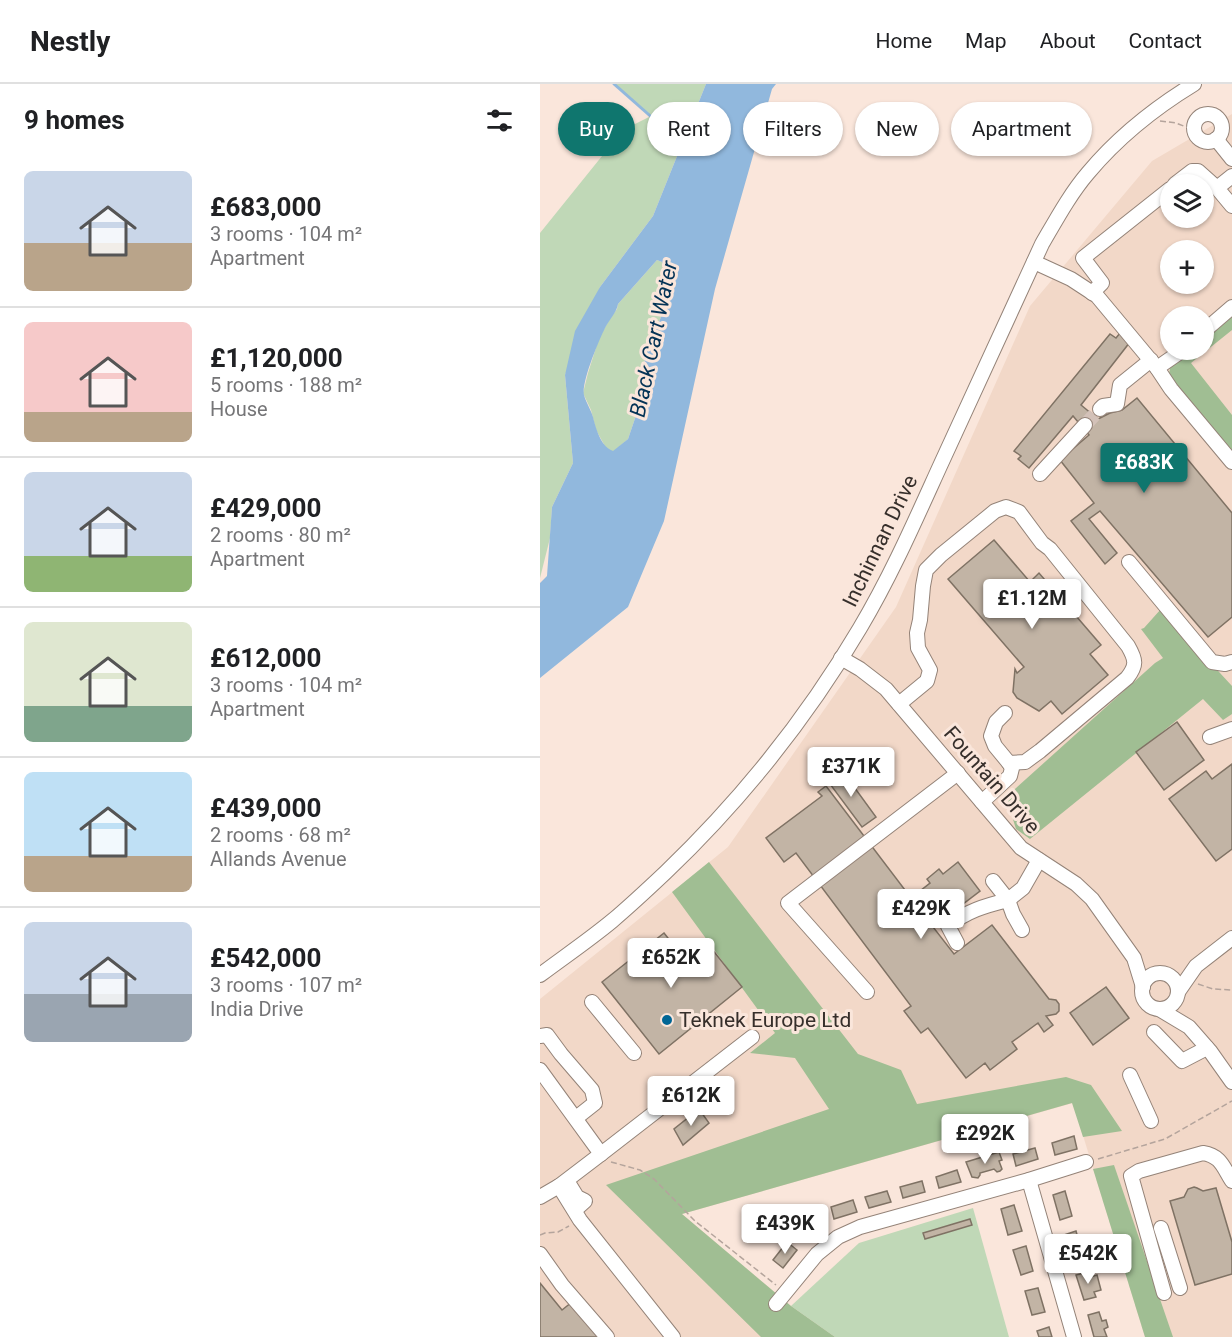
<!DOCTYPE html>
<meta charset="utf-8">
<style>
:root{--surface:#fff;--page:#f2f2f2;--text:#202124;--muted:#757577;--line:#e0e0e0;--accent:#0f766e}
body{margin:0;font-family:Roboto,sans-serif;background:var(--page);color:var(--text);height:100vh;display:flex;flex-direction:column;font-size:22px;white-space:nowrap}
*{box-sizing:border-box;margin:0}
p{font-size:20px;color:var(--muted)}
.icon{flex:none;width:33px;height:33px;fill:none;stroke:currentColor;stroke-width:2;stroke-linecap:round;stroke-linejoin:round}
.map{position:relative;flex:1;overflow:hidden}
.sheet{display:flex;flex-direction:column;background:var(--surface);width:540px}
.sheet>*{flex:none}
.banner{position:absolute;left:18px;top:18px;width:570px;height:54px;display:flex;gap:12px}
.tools{position:absolute;left:620px;top:90px;display:grid;gap:12px}
.tools a{display:grid;place-items:center;width:54px;height:54px;border-radius:50%;background:var(--surface);box-shadow:0 2px 4px #0004;font-size:30px}
.price{position:absolute;translate:-50% -51px;padding:0 14px;border-radius:6px;background:#fff;color:#222;font-size:20px;line-height:39px;filter:drop-shadow(0 2px 3px #0008)}
.price::after{content:'';position:absolute;left:50%;top:36px;width:18px;height:14px;margin-left:-9px;background:inherit;clip-path:polygon(0 0,100% 0,50% 100%)}
.price.on{background:var(--accent);color:#fff}
ul{padding:0;list-style:none}
li{display:flex;align-items:center;gap:18px;height:150px;padding:0 24px}
li+li{border-top:2px solid var(--line)}
li span{display:grid;place-items:center;flex:none;width:168px;height:120px;border-radius:9px;color:#555}
li>.icon{margin-inline-start:auto}
span .icon{width:72px;height:72px;fill:#fffc;stroke-width:1}
li b{font-size:26px}
h2{display:flex;justify-content:space-between;align-items:center;height:72px;padding:0 24px;font-size:26px}
.tag{padding:0 21px;border-radius:27px;background:var(--surface);box-shadow:0 2px 4px #0004;font-size:21px;line-height:54px}
.tag.on{background:var(--accent);color:#fff}
header{display:flex;align-items:center;gap:36px;box-sizing:border-box;height:84px;padding:0 30px;background:var(--surface);border-bottom:2px solid var(--line)}
header strong{font-size:28px}
nav{display:flex;gap:33px;margin-inline-start:auto;font-size:21px}
main{display:flex;flex:1;min-height:0}
.map>svg:first-child{display:block}
</style>
<header>
<strong>Nestly</strong>
<nav><a>Home</a><a>Map</a><a>About</a><a>Contact</a></nav>
</header>
<main>
<section class="sheet">
<h2>9 homes<svg class="icon" aria-label="filters" viewBox="0 0 24 24"><path d="M4 7h16M4 17h16"/><circle cx="9" cy="7" r="2"/><circle cx="15" cy="17" r="2"/></svg></h2>
<ul>
<li><span style="background:linear-gradient(#c9d6e8 60%,#b9a48a 0)"><svg class="icon" aria-label="home" viewBox="0 0 24 24"><path d="M3 11l9-7 9 7M6 9v11h12V9"/></svg></span><div><b>£683,000</b><p>3 rooms · 104 m²</p><p>Apartment</p></div></li>
<li><span style="background:linear-gradient(#f6c9c9 75%,#b9a48a 0)"><svg class="icon" aria-label="home" viewBox="0 0 24 24"><path d="M3 11l9-7 9 7M6 9v11h12V9"/></svg></span><div><b>£1,120,000</b><p>5 rooms · 188 m²</p><p>House</p></div></li>
<li><span style="background:linear-gradient(#c9d6e8 70%,#8fb573 0)"><svg class="icon" aria-label="home" viewBox="0 0 24 24"><path d="M3 11l9-7 9 7M6 9v11h12V9"/></svg></span><div><b>£429,000</b><p>2 rooms · 80 m²</p><p>Apartment</p></div></li>
<li><span style="background:linear-gradient(#dfe7d0 70%,#7fa58c 0)"><svg class="icon" aria-label="home" viewBox="0 0 24 24"><path d="M3 11l9-7 9 7M6 9v11h12V9"/></svg></span><div><b>£612,000</b><p>3 rooms · 104 m²</p><p>Apartment</p></div></li>
<li><span style="background:linear-gradient(#bfe0f5 70%,#b9a48a 0)"><svg class="icon" aria-label="home" viewBox="0 0 24 24"><path d="M3 11l9-7 9 7M6 9v11h12V9"/></svg></span><div><b>£439,000</b><p>2 rooms · 68 m²</p><p>Allands Avenue</p></div></li>
<li><span style="background:linear-gradient(#c9d6e8 60%,#9aa5b1 0)"><svg class="icon" aria-label="home" viewBox="0 0 24 24"><path d="M3 11l9-7 9 7M6 9v11h12V9"/></svg></span><div><b>£542,000</b><p>3 rooms · 107 m²</p><p>India Drive</p></div></li>
</ul>
</section>
<div class="map">
<svg width="692" height="1253" viewBox="0 0 692 1253">
<rect width="100%" height="100%" fill="#fae6db"/>
<!-- built -->
<path fill="#f2d8c8" fill-rule="evenodd" d="M 692,30 L 692,1253 L 605,1253 L 533,1019 L 142,1130 L 251,1222 L 295,1253 L 0,1253 L 0,915 L 188,763 L 356,523 L 490,222 L 612,77 ZM 630,100 L 663,100 L 663,134 L 630,134 ZM 630,166 L 663,166 L 663,200 L 630,200 ZM 630,232 L 663,232 L 663,266 L 630,266 Z"/>
<!-- green -->
<g fill="#c0d8b7">
<polygon points="74,0 166,0 113,132 60,203 25,291 33,379 12,423 10,454 0,494 0,149 83,46 111,32"/>
<polygon points="117,176 122,178 127,192 124,195 127,210 121,233 105,270 103,311 88,355 73,368 66,364 56,346 51,326 43,309 48,289 59,254 69,236 77,225 78,220"/>
<polygon points="433,1124 469,1253 295,1253 251,1222 319,1159"/>
</g>
<!-- forest -->
<g fill="#a0be93">
<polygon points="692,232 692,246 651,279 692,331 692,371 628,294 631,280 650,266 663,266 663,255"/>
<polygon points="621,525 692,602 692,630 683,636 663,615 490,755 476,745 466,713 615,579 623,574 601,545 604,544"/>
<polygon points="169,778 318,970 361,986 377,1020 526,993 551,1001 582,1047 543,1053 532,1019 142,1130 251,1222 295,1253 221,1253 66,1101 289,1025 255,974 210,969 235,949 132,808"/>
<polygon points="574,1081 633,1253 605,1253 553,1085"/>
</g>
<!-- water -->
<path fill="#91b8dd" fill-rule="evenodd" d="M 166,0 L 236,0 L 232,5 L 175,205 L 124,437 L 88,523 L 0,594 L 0,499 L 7,492 L 12,423 L 33,379 L 25,291 L 35,247 L 60,203 L 113,132 ZM 117,176 L 122,178 L 126,191 L 124,195 L 127,210 L 121,233 L 105,270 L 103,311 L 88,355 L 73,367 C 62,363 57,348 54,337 C 52,327 46,319 44,311 C 41,299 59,256 65,244 C 69,236 77,228 78,220 Z"/>
<g fill="none" stroke-linecap="round" stroke-linejoin="round">
<!-- stream -->
<polyline stroke="#91b8dd" stroke-width="3" points="74,0 142,60"/>
</g>
<!-- building -->
<g fill="#c2b4a5" stroke="#7f7264" stroke-width="1.5">
<polygon points="580,249 590,258 541,321 558,335 570,329 582,326 597,314 692,429 692,533 668,553 560,427 549,435 577,469 565,480 531,437 554,419 520,376 549,351 533,332 489,384 478,375 481,372 474,367 570,250 576,254"/>
<polygon points="454,456 490,498 499,489 561,561 550,570 568,591 522,630 511,617 499,627 477,614 473,608 475,585 477,589 484,583 408,495"/>
<polygon points="637,638 664,676 624,706 596,668"/>
<polygon points="692,680 692,765 676,777 629,715 666,687 672,695"/>
<polygon points="301,685 336,733 322,743 287,696"/>
<polygon points="286,702 371,814 390,799 387,795 399,785 403,790 418,778 440,807 393,843 414,870 452,841 509,915 516,916 519,920 519,927 516,930 506,932 513,941 504,948 498,939 472,958 477,965 450,986 445,979 426,994 388,944 381,949 364,927 371,922 256,769 244,778 226,754 282,712 278,708"/>
<polygon points="124,849 142,872 164,855 202,903 119,970 62,898"/>
<polygon points="566,903 589,934 553,961 530,929"/>
<polygon points="159,1025 169,1039 143,1061 134,1045"/>
<polygon points="534,1052 537,1065 515,1071 512,1059"/>
<polygon points="495,1064 498,1075 476,1082 473,1070"/>
<polygon points="459,1068 462,1076 459,1077 462,1085 460,1087 457,1088 454,1085 440,1089 440,1091 438,1094 432,1093 426,1078"/>
<polygon points="417,1086 421,1098 399,1104 396,1093"/>
<polygon points="382,1097 385,1108 363,1114 360,1103"/>
<polygon points="654,1103 657,1104 663,1107 676,1104 692,1158 692,1190 655,1201 630,1117 644,1113 648,1105"/>
<polygon points="347,1107 351,1118 329,1124 325,1113"/>
<polygon points="525,1107 532,1132 520,1136 513,1111"/>
<polygon points="313,1116 317,1128 294,1135 291,1123"/>
<polygon points="474,1121 482,1147 468,1151 461,1125"/>
<polygon points="274,1133 282,1142 266,1156 258,1147"/>
<polygon points="430,1135 432,1141 385,1155 383,1149"/>
<polygon points="536,1147 543,1173 532,1176 524,1151"/>
<polygon points="247,1158 257,1166 243,1184 233,1176"/>
<polygon points="486,1162 493,1187 481,1191 473,1166"/>
<polygon points="548,1188 550,1193 557,1191 561,1206 554,1208 556,1213 544,1216 536,1191"/>
<polygon points="0,1199 22,1226 32,1218 61,1253 0,1253"/>
<polygon points="498,1204 505,1228 492,1231 485,1207"/>
<polygon points="559,1228 562,1237 566,1236 568,1243 564,1245 567,1253 554,1253 548,1231"/>
<polygon points="509,1243 512,1253 499,1253 497,1247"/>
</g>
<g fill="none" stroke-linecap="round" stroke-linejoin="round">
<!-- minor-tunnel -->
<polyline stroke="#d3c1b8" stroke-width="14" stroke-dasharray="14 7" stroke-linecap="butt" points="545,341 560,325"/>
<!-- minor casing -->
<g stroke="#948378" stroke-width="16">
<g id="minor">
<circle cx="668" cy="44" r="14"/>
<polyline points="676,55 692,75"/>
<polyline points="692,92 677,104 692,122"/>
<polyline points="635,100 652,87 658,87 677,104"/>
<polyline points="494,178 531,195 557,212 617,284 643,266"/>
<polyline points="552,209 562,199 543,174 630,105"/>
<polyline points="663,248 692,223"/>
<polyline points="617,284 631,305 692,378"/>
<polyline points="560,325 563,322 577,320 580,301 611,276"/>
<polyline points="500,390 545,341"/>
<polyline points="589,478 672,578 685,580 692,578"/>
<polyline points="301,574 320,585 346,605 481,764 536,800 552,815 594,874 603,903"/>
<path d="M 359,620 L 387,597 L 390,586 L 378,564 L 377,549 L 380,536 L 383,502 L 386,486 L 401,471 L 455,427 L 466,423 L 479,428 L 502,459 L 510,465 L 588,562 C 596,576 597,581 587,594 L 500,667 L 485,678 L 469,679"/>
<polyline points="670,653 692,645"/>
<polyline points="442,718 470,692 472,684 469,679 455,662 451,652 456,638 465,629"/>
<polyline points="453,797 468,816 483,804 499,776"/>
<path d="M 417,859 L 408,842 C 427,827 444,822 468,816 L 473,830 L 482,846"/>
<circle cx="620" cy="907" r="18"/>
<path d="M 0,891 C 24,873 49,856 72,837 C 91,821 108,805 126,788 C 201,716 267,634 320,544 C 351,492 375,437 400,382 C 434,308 468,234 502,160 C 516,136 530,110 548,89 C 579,52 613,25 654,0"/>
<polyline points="327,908 248,819 418,689"/>
<polyline points="638,908 656,882 692,854"/>
<polyline points="52,918 94,969"/>
<polyline points="619,925 649,943 670,967 692,998"/>
<polyline points="614,948 642,977 667,964"/>
<polyline points="0,952 7,951 21,970 52,1006 55,1019 36,1034"/>
<polyline points="0,986 61,1070"/>
<polyline points="590,991 611,1037"/>
<polyline points="489,1096 534,1253"/>
<polyline points="29,1100 37,1113 45,1117 35,1126"/>
<polyline points="19,1102 40,1136 133,1253"/>
<polyline points="0,1113 19,1102 61,1070 212,953"/>
<polyline points="621,1144 640,1204"/>
<polyline points="0,1170 22,1201 67,1253"/>
<path d="M 624,1209 L 591,1092 L 599,1087 L 663,1069 C 681,1072 683,1083 692,1097"/>
<polyline points="236,1220 277,1170 298,1153 320,1143 489,1096 546,1078"/>
</g>
</g>
<!-- path -->
<g stroke="#b4a49c" stroke-width="1.5" stroke-dasharray="6 3" stroke-linecap="butt">
<polyline points="620,37 636,39 654,46"/>
<polyline points="658,900 673,905 692,906"/>
<polyline points="558,1075 625,1055 692,1017"/>
<polyline points="71,1078 100,1086 114,1095 155,1137 236,1201"/>
<polyline points="0,1151 5,1149 18,1148 29,1142"/>
</g>
<!-- minor -->
<use href="#minor" stroke="#fff" stroke-width="14"/>
</g>
<!-- markers -->
<circle fill="#006695" stroke="#fae6db" stroke-width="2" cx="127" cy="936" r="6"/>
<g text-anchor="middle" stroke-width="6" stroke-linejoin="round" paint-order="stroke">
<!-- street labels -->
<g font-size="21" fill="#362f2b" stroke="#fae6db">
<text transform="translate(340 457) rotate(-64)" y="7">Inchinnan Drive</text>
<text transform="translate(452 696) rotate(49)" y="7">Fountain Drive</text>
</g>
<!-- poi labels -->
<g font-size="21" fill="#362f2b" stroke="#fae6db" text-anchor="start">
<text x="139" y="943">Teknek Europe Ltd</text>
</g>
<!-- water labels -->
<g font-size="22" font-style="italic" fill="#043356" stroke="#fae6db">
<text transform="translate(113 255) rotate(-78)" y="8">Black Cart Water</text>
</g>
</g>
</svg>
<div class="tools">
<a><svg class="icon" aria-label="layers" viewBox="0 0 24 24"><path d="M12 4l9 5-9 5-9-5zM3 14l9 5 9-5"/></svg></a>
<a>+</a>
<a>−</a>
</div>
<b class="price on" style="left:604px;top:410px">£683K</b>
<b class="price" style="left:492px;top:546px">£1.12M</b>
<b class="price" style="left:311px;top:714px">£371K</b>
<b class="price" style="left:381px;top:856px">£429K</b>
<b class="price" style="left:131px;top:905px">£652K</b>
<b class="price" style="left:151px;top:1043px">£612K</b>
<b class="price" style="left:445px;top:1081px">£292K</b>
<b class="price" style="left:245px;top:1171px">£439K</b>
<b class="price" style="left:548px;top:1201px">£542K</b>
<div class="banner">
<a class="tag on">Buy</a>
<a class="tag">Rent</a>
<a class="tag">Filters</a>
<a class="tag">New</a>
<a class="tag">Apartment</a>
</div>
</div>
</main>
